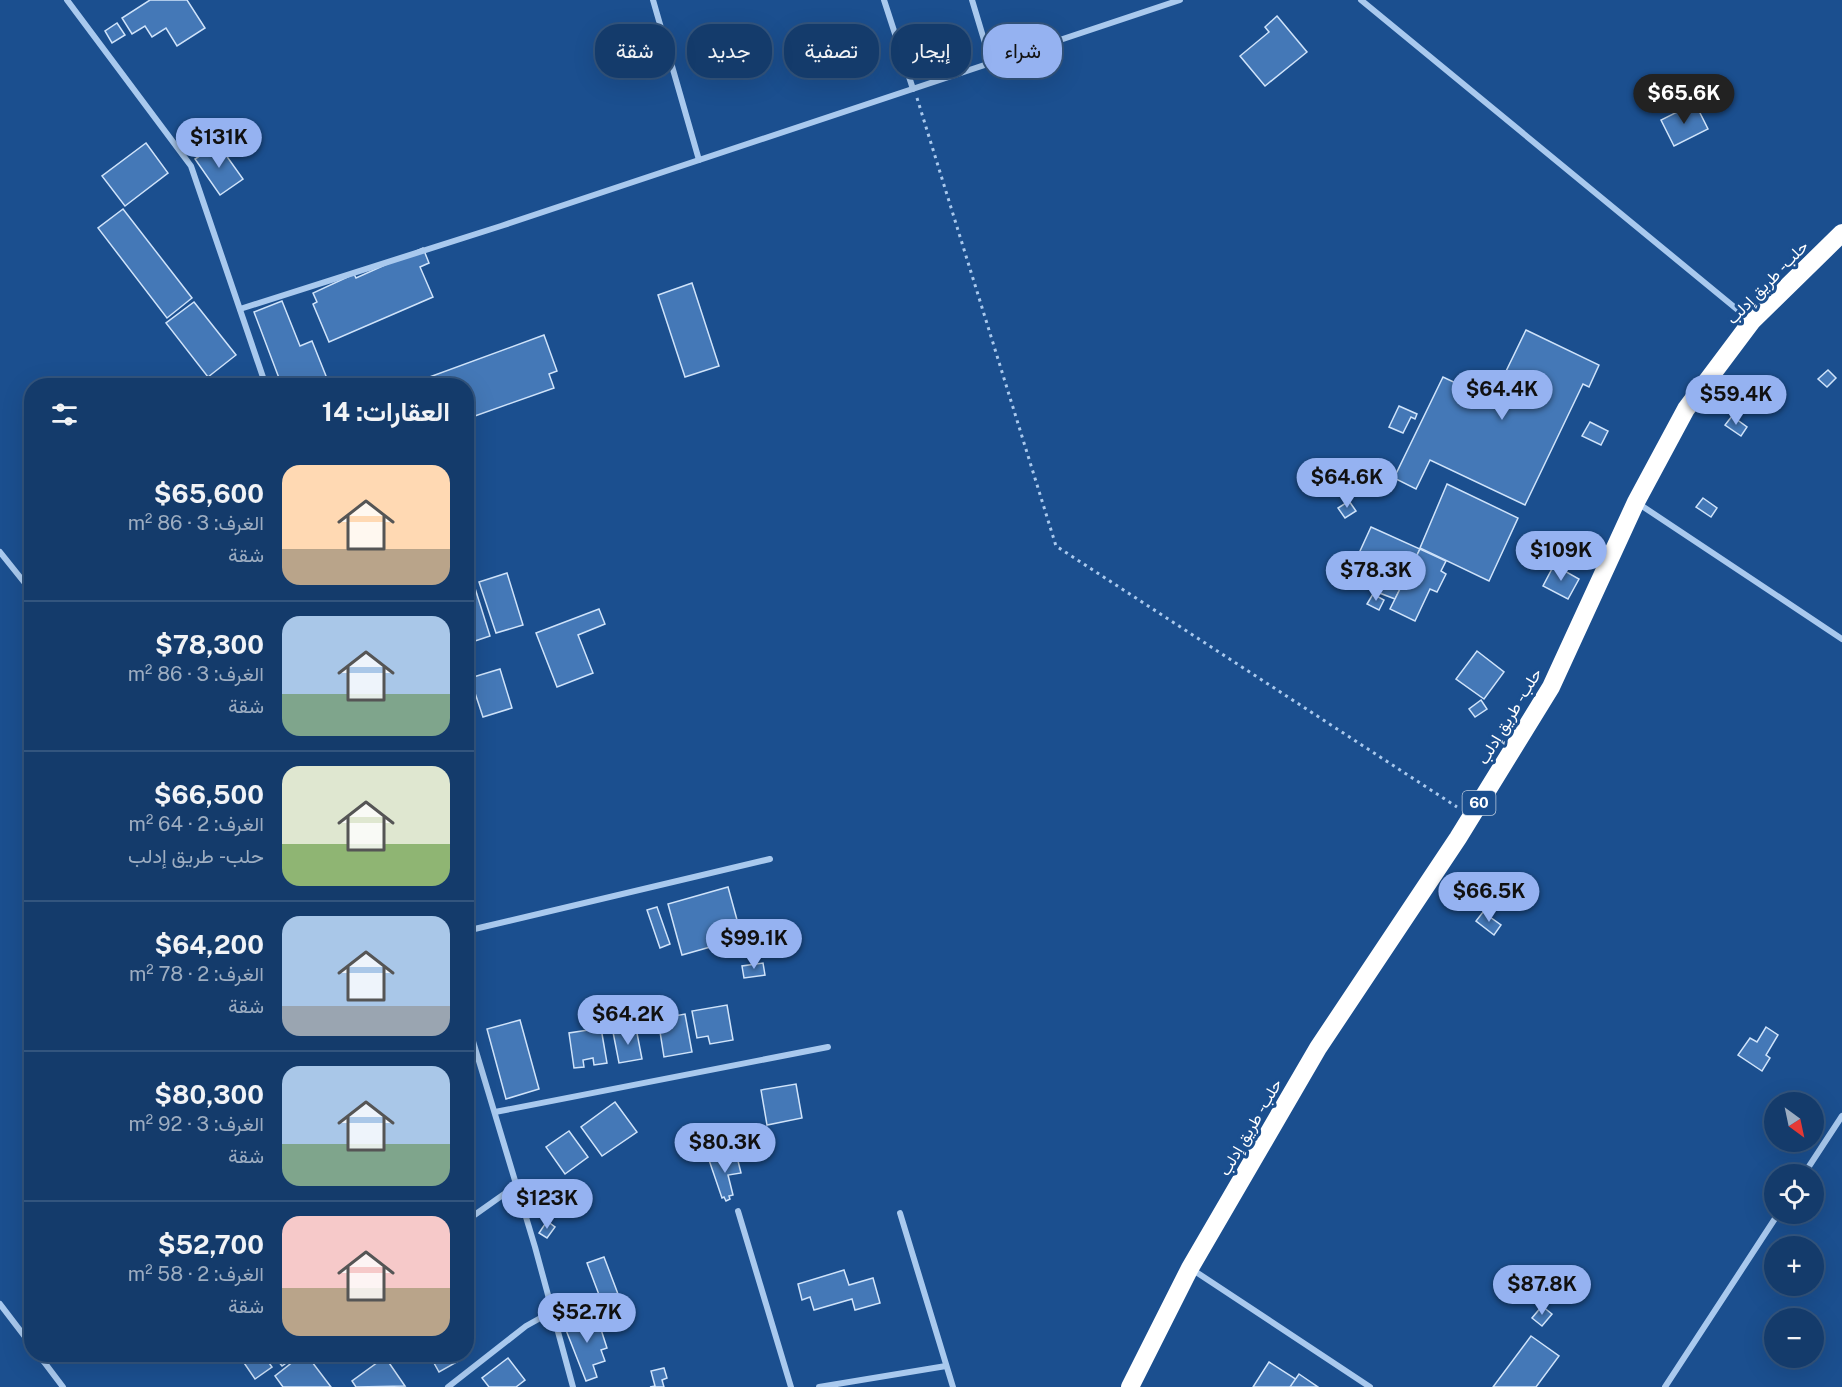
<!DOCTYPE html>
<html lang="ar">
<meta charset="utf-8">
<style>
:root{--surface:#143b6b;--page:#1d4271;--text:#f1f3f6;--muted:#9dadc1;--line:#33557e;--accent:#95b2f1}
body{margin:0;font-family:"Public Sans",Vazirmatn,sans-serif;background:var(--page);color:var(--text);direction:rtl;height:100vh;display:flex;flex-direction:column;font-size:22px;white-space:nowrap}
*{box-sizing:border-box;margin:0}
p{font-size:20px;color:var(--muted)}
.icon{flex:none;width:33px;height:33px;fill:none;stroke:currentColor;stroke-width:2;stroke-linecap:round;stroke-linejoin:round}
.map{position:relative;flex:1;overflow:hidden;direction:ltr}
.sheet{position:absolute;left:24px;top:378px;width:450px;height:984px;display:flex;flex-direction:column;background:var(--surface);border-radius:24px;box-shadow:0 6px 24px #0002,0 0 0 2px var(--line);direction:rtl}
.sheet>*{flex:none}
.banner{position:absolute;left:492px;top:24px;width:570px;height:54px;direction:rtl;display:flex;gap:12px}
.needle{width:39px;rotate:147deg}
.fabs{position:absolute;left:1764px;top:1092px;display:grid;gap:12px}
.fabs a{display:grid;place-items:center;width:60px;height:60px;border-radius:50%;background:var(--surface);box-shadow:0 6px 24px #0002,0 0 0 2px var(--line);font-size:30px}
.price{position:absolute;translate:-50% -51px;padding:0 14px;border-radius:21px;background:var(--accent);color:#111;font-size:20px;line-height:39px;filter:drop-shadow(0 2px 3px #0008)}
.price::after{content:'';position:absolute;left:50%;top:36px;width:18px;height:14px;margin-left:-9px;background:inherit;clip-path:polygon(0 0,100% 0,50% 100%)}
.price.on{background:#222;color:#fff}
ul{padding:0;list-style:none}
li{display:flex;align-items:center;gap:18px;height:150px;padding:0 24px}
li+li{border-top:2px solid var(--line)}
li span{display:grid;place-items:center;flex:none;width:168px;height:120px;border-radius:18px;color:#555}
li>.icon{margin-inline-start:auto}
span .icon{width:72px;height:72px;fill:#fffc;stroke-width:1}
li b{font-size:26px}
h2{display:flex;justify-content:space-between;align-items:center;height:72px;padding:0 24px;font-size:26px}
.tag{padding:0 21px;border-radius:24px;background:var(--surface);box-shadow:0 6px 24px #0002,0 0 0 2px var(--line);font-size:21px;line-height:54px}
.tag.on{background:var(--accent);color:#111}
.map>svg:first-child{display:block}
</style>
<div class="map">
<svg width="1842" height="1387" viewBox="0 0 1842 1387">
<rect width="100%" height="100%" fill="#1b4f8f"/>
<!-- water -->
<polygon fill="#3c6290" stroke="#9cc4f0" stroke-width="1.5" points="1669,78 1676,89 1653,104 1646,93"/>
<!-- building -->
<g fill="#4478b7" stroke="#cfe3fa" stroke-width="1.5">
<polygon points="150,0 187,0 205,28 177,46 166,28 152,37 145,26 132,34 122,18"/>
<polygon points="1277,16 1307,52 1265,86 1240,56 1269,32 1265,27"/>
<polygon points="117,23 125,35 112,43 105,31"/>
<polygon points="1695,103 1708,129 1674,146 1661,120"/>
<polygon points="188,128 199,144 191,150 179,134"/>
<polygon points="146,143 168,173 125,206 102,176"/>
<polygon points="218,144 243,179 220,195 195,159"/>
<polygon points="123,209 192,298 167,318 98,228"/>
<polygon points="423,248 429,263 420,267 433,297 329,342 313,304 317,302 313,293 354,274 356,278"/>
<polygon points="692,283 719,366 685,377 658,295"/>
<polygon points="282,301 300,346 312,341 330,386 282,386 254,312"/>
<polygon points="194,302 236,355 208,377 166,323"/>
<polygon points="1526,330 1599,365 1589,387 1583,384 1525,505 1430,460 1416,489 1394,478 1443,377 1492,400"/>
<polygon points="544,335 557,371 549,374 554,388 472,417 473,422 467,424 474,441 466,443 466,386 405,386"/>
<polygon points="1828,370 1836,378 1827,387 1818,379"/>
<polygon points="1399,406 1417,414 1415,419 1411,417 1403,433 1389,427"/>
<polygon points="1732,416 1747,427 1741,436 1725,425"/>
<polygon points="1590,422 1608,431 1601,445 1582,436"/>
<polygon points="1447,484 1518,518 1489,581 1420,548"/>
<polygon points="1703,498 1717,508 1711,517 1696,507"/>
<polygon points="1349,501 1356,511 1345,518 1338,508"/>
<polygon points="1371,527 1420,549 1395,599 1377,592 1380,587 1350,573"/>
<polygon points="466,540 475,563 466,566"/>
<polygon points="1420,549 1446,561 1441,571 1446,574 1437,592 1430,589 1415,621 1390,609"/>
<polygon points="1554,565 1579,579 1568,599 1543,586"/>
<polygon points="507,573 523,625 496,633 479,582"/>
<polygon points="474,585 490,636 466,644 466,587"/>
<polygon points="1373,594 1384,600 1379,610 1367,604"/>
<polygon points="599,609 605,624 578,635 593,673 557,687 536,633"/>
<polygon points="1477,651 1504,672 1484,699 1456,679"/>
<polygon points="500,669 512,708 483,717 470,678"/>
<polygon points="1481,700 1487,709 1475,717 1469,709"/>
<polygon points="728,887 742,938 682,955 668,904"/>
<polygon points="657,907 670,944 660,948 647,910"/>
<polygon points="1483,912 1501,925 1494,935 1476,921"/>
<polygon points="763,963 765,975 744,978 742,966"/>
<polygon points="727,1005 733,1040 710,1044 708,1036 697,1038 692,1011"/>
<polygon points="685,1014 692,1052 664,1057 658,1019"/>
<polygon points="520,1020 539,1089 506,1099 487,1029"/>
<polygon points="1766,1027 1778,1035 1766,1055 1770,1058 1762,1071 1738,1055 1750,1038 1757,1042"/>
<polygon points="601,1028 607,1063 594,1065 593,1058 583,1060 584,1067 574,1068 569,1033"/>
<polygon points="636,1028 642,1059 619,1063 613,1032"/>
<polygon points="796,1084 802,1118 767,1125 761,1090"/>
<polygon points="615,1102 637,1132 602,1156 581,1127"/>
<polygon points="569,1131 588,1157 565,1174 546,1147"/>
<polygon points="737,1157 741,1173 728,1175 733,1195 729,1196 730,1199 726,1201 724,1197 722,1198 709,1160"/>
<polygon points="547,1221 555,1227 547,1238 539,1233"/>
<polygon points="604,1257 618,1294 601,1300 587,1263"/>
<polygon points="844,1270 849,1285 873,1278 880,1303 855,1310 852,1299 814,1310 810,1297 802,1300 798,1284"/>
<polygon points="1542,1306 1552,1314 1542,1326 1532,1318"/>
<polygon points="596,1314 607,1348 601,1350 605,1361 593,1365 597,1377 586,1381 564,1325"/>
<polygon points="1531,1336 1559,1356 1536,1387 1493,1387"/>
<polygon points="238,1354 274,1354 267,1360 272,1367 255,1379"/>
<polygon points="285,1354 289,1361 282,1366 277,1360"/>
<polygon points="303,1354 306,1354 331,1387 283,1387 275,1376"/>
<polygon points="429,1354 463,1354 464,1358 439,1372"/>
<polygon points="385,1357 405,1386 356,1387 352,1381"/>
<polygon points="508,1358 525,1380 516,1387 489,1387 482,1378"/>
<polygon points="1269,1362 1308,1387 1253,1387"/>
<polygon points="664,1368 667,1378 662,1380 664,1387 650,1387 655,1386 651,1371"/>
<polygon points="1299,1374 1318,1387 1290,1387"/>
</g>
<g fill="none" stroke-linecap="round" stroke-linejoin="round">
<!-- path -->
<polyline stroke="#a9c9ee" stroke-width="3" stroke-dasharray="3 4.5" stroke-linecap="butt" points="917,98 1056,546 1457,807"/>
<!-- street -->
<g stroke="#a9c9ee" stroke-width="6">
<polyline points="67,0 191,166 266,386"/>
<polyline points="653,0 699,160"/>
<polyline points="884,0 913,89"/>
<polyline points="972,0 991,63"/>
<polyline points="1361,0 1750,320"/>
<polyline points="240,309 501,226 1180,0"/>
<polyline points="1639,504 1842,639"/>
<polyline points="0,552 32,592"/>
<polyline points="466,931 770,859"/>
<polyline points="466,1018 535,1247 573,1387"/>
<polyline points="495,1112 828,1047"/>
<polyline points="1804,1174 1842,1116"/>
<polyline points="738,1211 791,1387"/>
<polyline points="900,1213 953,1387"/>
<polyline points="466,1221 517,1185"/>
<polyline points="1193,1270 1370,1387"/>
<polyline points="0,1304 32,1346"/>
<polyline points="38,1354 63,1387"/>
<polyline points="448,1387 526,1326 553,1311"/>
<polyline points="819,1387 946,1366"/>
<polyline points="1665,1387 1778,1214"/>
</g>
<!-- highway -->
<polyline stroke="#fff" stroke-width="18" points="1130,1387 1190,1268 1318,1048 1458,838 1551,687 1636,502 1686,409 1752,321 1842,233"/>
</g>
<g text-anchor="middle" stroke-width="6" stroke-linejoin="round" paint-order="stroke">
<!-- shield labels -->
<rect fill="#1b4f8f" stroke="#bbcadd" stroke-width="1.5" x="1462.5" y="791" width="33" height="24" rx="4.5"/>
<g font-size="15" font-weight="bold" fill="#fff">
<text x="1479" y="808">60</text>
</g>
<!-- street labels -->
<g font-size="16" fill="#fff" stroke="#1b4f8f">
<text transform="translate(1767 282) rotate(-46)" y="6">حلب - طريق إدلب</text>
<text transform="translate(1509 716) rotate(-59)" y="6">حلب - طريق إدلب</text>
<text transform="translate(1250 1127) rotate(-60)" y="6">حلب - طريق إدلب</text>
</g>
</g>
</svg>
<div class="fabs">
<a><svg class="needle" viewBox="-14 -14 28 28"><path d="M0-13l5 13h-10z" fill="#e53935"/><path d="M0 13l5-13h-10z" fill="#9dadc1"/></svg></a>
<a><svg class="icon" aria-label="locate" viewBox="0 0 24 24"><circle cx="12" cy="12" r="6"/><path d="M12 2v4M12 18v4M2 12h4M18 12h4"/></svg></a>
<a>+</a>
<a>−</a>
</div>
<b class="price on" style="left:1684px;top:125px">$65.6K</b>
<b class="price" style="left:219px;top:169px">$131K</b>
<b class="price" style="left:1502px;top:421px">$64.4K</b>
<b class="price" style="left:1736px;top:426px">$59.4K</b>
<b class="price" style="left:1347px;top:509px">$64.6K</b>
<b class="price" style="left:1561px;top:582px">$109K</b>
<b class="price" style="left:1376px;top:602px">$78.3K</b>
<b class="price" style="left:1489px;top:923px">$66.5K</b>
<b class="price" style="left:754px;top:970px">$99.1K</b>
<b class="price" style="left:628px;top:1046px">$64.2K</b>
<b class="price" style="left:725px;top:1174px">$80.3K</b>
<b class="price" style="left:547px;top:1230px">$123K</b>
<b class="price" style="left:1542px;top:1316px">$87.8K</b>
<b class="price" style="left:587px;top:1344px">$52.7K</b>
<div class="banner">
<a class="tag on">شراء</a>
<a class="tag">إيجار</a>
<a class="tag">تصفية</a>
<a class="tag">جديد</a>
<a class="tag">شقة</a>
</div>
<section class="sheet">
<h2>العقارات: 14<svg class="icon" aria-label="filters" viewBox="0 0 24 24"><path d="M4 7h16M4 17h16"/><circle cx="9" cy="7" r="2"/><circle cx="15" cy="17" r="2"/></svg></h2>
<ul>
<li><span style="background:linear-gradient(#ffd9b3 70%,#b9a48a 0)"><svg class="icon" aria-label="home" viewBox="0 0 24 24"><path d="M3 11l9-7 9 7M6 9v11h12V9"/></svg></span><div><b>$65,600</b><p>الغرف: 3 · 86 m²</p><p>شقة</p></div></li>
<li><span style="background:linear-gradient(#a9c7e8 65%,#7fa58c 0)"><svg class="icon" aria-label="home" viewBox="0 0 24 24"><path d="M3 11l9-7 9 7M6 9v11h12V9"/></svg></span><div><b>$78,300</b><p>الغرف: 3 · 86 m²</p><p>شقة</p></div></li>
<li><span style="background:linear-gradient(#dfe7d0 65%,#8fb573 0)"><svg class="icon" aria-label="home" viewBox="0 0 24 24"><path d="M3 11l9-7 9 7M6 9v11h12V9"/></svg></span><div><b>$66,500</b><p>الغرف: 2 · 64 m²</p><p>حلب - طريق إدلب</p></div></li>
<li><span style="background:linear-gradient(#a9c7e8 75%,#9aa5b1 0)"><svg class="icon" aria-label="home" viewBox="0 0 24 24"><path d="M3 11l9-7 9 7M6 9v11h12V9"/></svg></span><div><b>$64,200</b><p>الغرف: 2 · 78 m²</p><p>شقة</p></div></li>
<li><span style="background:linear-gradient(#a9c7e8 65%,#7fa58c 0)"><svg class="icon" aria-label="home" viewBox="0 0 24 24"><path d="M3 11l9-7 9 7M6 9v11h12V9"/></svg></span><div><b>$80,300</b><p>الغرف: 3 · 92 m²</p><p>شقة</p></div></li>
<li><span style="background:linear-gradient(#f6c9c9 60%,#b9a48a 0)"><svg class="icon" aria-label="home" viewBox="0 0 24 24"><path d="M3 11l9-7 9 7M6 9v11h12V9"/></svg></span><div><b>$52,700</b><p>الغرف: 2 · 58 m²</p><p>شقة</p></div></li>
</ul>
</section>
</div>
